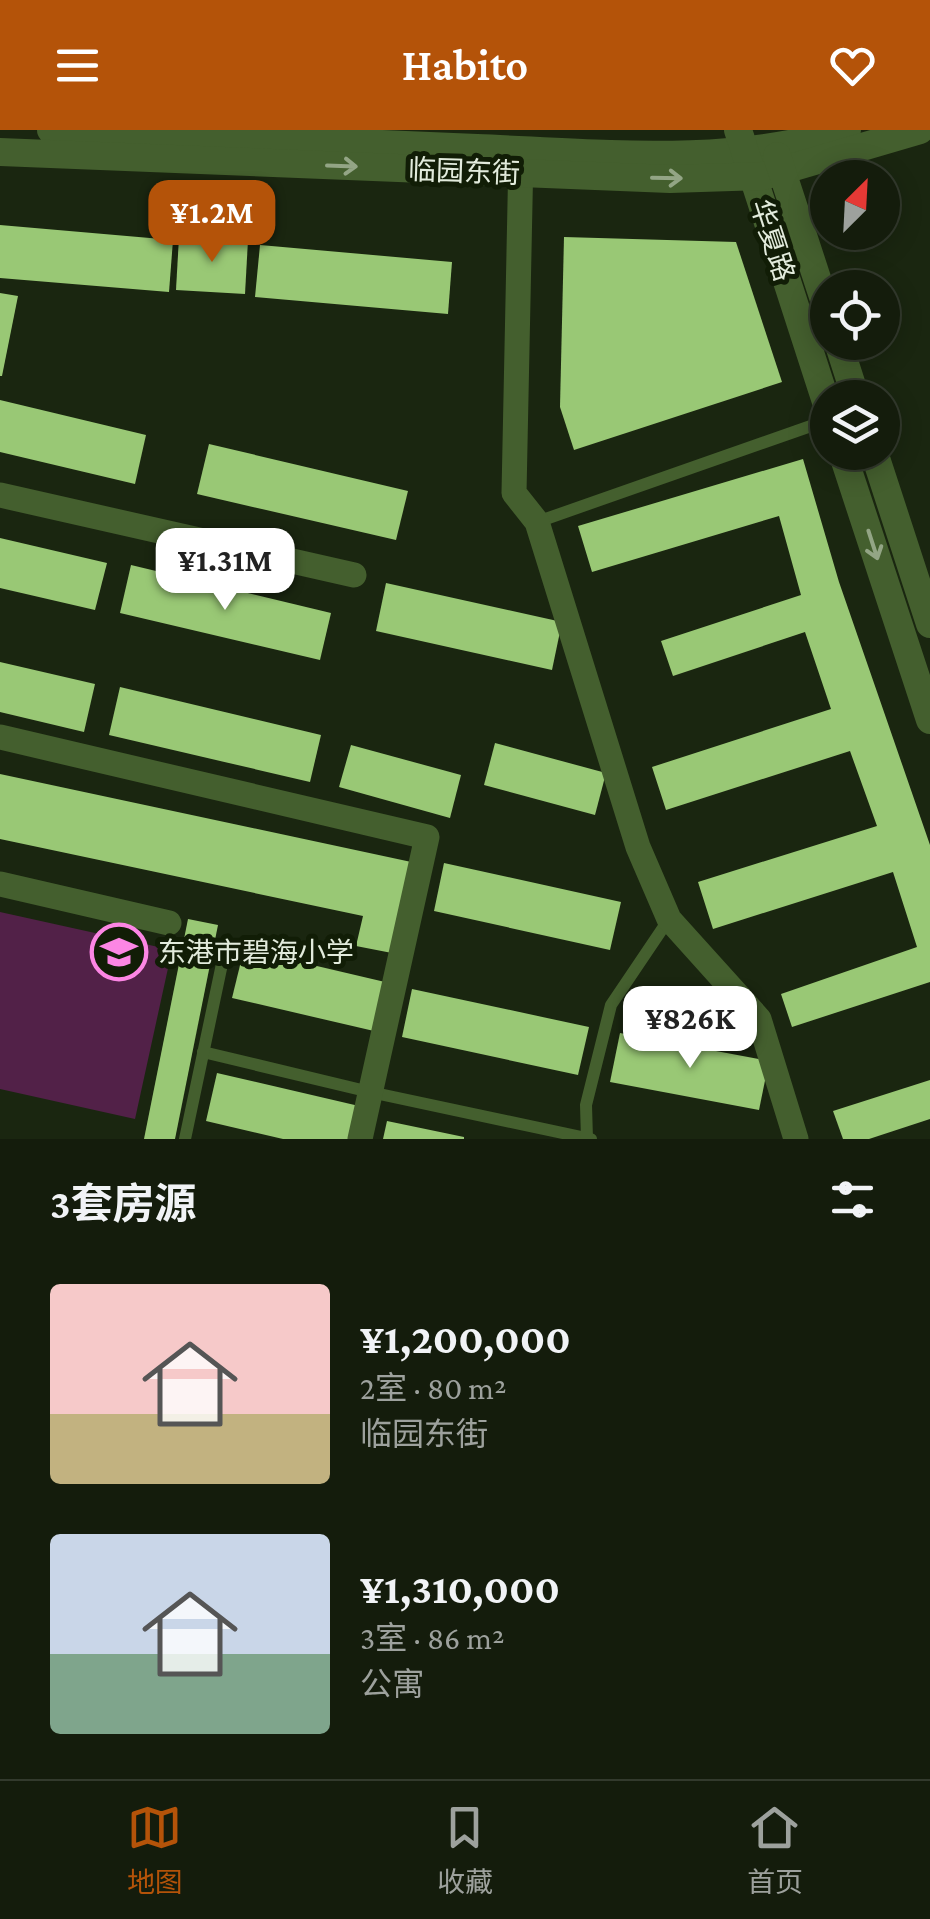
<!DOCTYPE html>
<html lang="zh">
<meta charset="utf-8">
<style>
:root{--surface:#141c0c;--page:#21291a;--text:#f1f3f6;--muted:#9da19d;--line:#333a2d;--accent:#b45309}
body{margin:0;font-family:"Crimson Pro","Noto Sans SC",serif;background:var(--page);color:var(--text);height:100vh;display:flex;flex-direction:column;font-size:38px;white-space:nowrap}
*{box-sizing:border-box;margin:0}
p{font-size:32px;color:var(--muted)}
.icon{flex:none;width:55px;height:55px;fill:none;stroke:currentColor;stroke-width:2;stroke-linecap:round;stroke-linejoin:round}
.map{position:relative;height:1009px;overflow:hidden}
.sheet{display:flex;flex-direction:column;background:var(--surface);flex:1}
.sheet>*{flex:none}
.needle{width:65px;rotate:24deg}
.fabs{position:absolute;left:810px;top:30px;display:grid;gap:20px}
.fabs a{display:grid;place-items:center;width:90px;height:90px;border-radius:50%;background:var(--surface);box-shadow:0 5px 25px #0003,0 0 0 2px var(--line);font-size:50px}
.price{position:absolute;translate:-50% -85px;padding:0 22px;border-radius:20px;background:#fff;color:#222;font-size:32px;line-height:65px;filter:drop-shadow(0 2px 5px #0008)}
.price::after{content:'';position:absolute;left:50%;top:60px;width:30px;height:22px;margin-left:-15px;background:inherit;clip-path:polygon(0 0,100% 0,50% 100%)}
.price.on{background:var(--accent);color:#fff}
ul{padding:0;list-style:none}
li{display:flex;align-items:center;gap:30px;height:250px;padding:0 50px}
li span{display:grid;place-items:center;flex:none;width:280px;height:200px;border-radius:10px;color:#555}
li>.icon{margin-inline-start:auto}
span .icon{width:120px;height:120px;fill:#fffc;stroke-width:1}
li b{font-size:42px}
h2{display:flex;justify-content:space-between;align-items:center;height:120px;padding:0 50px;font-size:42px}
header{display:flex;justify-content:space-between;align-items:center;height:130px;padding:0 50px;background:var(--accent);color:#fff;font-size:45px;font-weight:600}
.menu{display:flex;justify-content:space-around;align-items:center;height:140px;border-top:2px solid var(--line);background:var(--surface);font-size:28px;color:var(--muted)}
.menu a{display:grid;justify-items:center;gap:5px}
.menu .on{color:var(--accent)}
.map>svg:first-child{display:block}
</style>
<header><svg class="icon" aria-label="menu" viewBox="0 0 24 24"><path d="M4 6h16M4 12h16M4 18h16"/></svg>Habito<svg class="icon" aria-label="heart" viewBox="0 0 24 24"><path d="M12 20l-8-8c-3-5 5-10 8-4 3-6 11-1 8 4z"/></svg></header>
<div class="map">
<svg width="930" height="1009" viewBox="0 0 930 1009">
<rect width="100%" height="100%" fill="#1a2610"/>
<!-- green -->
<polygon fill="#522148" points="0,782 172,820 135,989 0,959"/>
<!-- building -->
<g fill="#99c875">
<polygon points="0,95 173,110 169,162 0,148"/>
<polygon points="179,107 248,110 245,164 176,160"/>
<polygon points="564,107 736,112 782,252 574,320 560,277"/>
<polygon points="260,115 452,132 448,184 255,167"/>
<polygon points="0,163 18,166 2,246 0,246"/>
<polygon points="0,270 146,305 135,354 0,322"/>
<polygon points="209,314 408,361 396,410 197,364"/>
<polygon points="803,329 839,452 930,715 930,852 792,897 781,864 917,817 893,742 713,799 698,752 877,696 850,621 666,680 652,637 831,579 805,502 673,546 661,511 801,465 779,386 592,442 578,396"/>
<polygon points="0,408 107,433 95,480 0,458"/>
<polygon points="131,435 331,483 320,530 120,483"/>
<polygon points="386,453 562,492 552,540 376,501"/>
<polygon points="0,532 95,554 84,602 0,582"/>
<polygon points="120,557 321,605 310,652 109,605"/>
<polygon points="495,613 606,643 595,685 484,655"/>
<polygon points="351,615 461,645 450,688 339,657"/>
<polygon points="0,644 416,733 397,824 356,816 363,786 0,709"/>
<polygon points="444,733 621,772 610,820 434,781"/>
<polygon points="188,789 218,795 175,1009 144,1009"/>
<polygon points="244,819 385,852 374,901 232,868"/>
<polygon points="412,859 589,897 578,945 402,907"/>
<polygon points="620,903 769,931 759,980 610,952"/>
<polygon points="217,943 359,976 351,1009 283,1009 206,991"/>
<polygon points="930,950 930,989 869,1009 843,1009 833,981"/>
<polygon points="387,991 464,1007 464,1009 383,1009"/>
</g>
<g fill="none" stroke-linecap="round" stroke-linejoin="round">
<!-- service -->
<g stroke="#445f2e" stroke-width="12">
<polyline points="537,392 828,290"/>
<polyline points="203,922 370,962 591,1009"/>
<polyline points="185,1009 226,815"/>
<polyline points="587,1009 586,975 611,875 669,789"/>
</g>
<!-- minor -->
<g stroke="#445f2e" stroke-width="25">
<polyline points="521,25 514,363 537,392 638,717 669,789 759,889 796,1009"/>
<polyline points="0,365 354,445"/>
<polyline points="0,607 427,707 360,1009"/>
<polyline points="0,754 169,793"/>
</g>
<!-- tertiary -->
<g stroke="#445f2e" stroke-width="28">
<path d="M 51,0 C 193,6 335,12 477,18 C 599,23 728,37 847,0"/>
<polyline points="738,0 828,278"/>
<polyline points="0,22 670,49 763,46 920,0"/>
<polyline points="777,26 828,182"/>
<polyline points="838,212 856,268"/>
<polyline points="842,322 930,590"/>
<polyline points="874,322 930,494"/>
</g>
</g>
<!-- one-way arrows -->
<defs><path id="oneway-shaft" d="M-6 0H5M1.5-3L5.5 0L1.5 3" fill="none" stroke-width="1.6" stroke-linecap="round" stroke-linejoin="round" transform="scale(2.5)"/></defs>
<g stroke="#93a585">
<use href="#oneway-shaft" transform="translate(342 36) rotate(2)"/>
<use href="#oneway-shaft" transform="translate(667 48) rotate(1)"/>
<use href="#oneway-shaft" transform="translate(873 415) rotate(72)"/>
</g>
<!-- icons -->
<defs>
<g id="school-ring" transform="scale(2.875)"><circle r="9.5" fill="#111d06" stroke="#fc86e4" stroke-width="1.5"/><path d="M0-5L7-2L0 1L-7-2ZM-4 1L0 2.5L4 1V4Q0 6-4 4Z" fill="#fc86e4"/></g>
</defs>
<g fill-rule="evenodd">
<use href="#school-ring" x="119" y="822"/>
</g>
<g text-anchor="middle" stroke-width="10" stroke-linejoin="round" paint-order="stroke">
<!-- street labels -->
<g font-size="28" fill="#e2ebdc" stroke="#111d06">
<text transform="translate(464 41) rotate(2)" y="10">临园东街</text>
<text transform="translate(773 110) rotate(72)" y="10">华夏路</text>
</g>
<!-- poi labels -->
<g font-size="28" fill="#e2ebdc" stroke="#111d06" text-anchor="start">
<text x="158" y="832">东港市碧海小学</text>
</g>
</g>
</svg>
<div class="fabs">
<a><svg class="needle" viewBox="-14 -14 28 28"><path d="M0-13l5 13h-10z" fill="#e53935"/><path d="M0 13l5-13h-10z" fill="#9da19d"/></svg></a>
<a><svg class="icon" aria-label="locate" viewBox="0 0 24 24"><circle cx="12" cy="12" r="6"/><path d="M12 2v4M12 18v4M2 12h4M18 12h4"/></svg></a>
<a><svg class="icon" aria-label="layers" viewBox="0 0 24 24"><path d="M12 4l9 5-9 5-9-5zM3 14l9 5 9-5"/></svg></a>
</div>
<b class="price on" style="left:212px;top:135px">¥1.2M</b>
<b class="price" style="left:225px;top:483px">¥1.31M</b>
<b class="price" style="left:690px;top:941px">¥826K</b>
</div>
<section class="sheet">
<h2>3套房源<svg class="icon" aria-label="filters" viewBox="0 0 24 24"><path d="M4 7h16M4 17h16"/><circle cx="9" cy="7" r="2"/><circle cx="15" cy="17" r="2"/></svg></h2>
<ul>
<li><span style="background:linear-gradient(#f6c9c9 65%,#c2b280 0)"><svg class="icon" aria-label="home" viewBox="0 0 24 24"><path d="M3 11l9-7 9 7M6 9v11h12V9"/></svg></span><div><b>¥1,200,000</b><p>2室 · 80 m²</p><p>临园东街</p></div></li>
<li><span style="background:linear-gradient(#c9d6e8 60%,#7fa58c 0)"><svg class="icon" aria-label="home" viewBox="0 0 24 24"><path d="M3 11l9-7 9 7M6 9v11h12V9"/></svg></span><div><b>¥1,310,000</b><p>3室 · 86 m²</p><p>公寓</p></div></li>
</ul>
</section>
<nav class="menu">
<a class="on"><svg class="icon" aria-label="map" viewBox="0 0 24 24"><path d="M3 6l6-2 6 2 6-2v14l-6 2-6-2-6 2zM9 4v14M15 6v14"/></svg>地图</a>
<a><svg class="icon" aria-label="saved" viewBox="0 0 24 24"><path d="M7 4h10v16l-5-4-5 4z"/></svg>收藏</a>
<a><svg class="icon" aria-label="home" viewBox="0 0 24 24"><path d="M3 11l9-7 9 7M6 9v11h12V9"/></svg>首页</a>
</nav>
